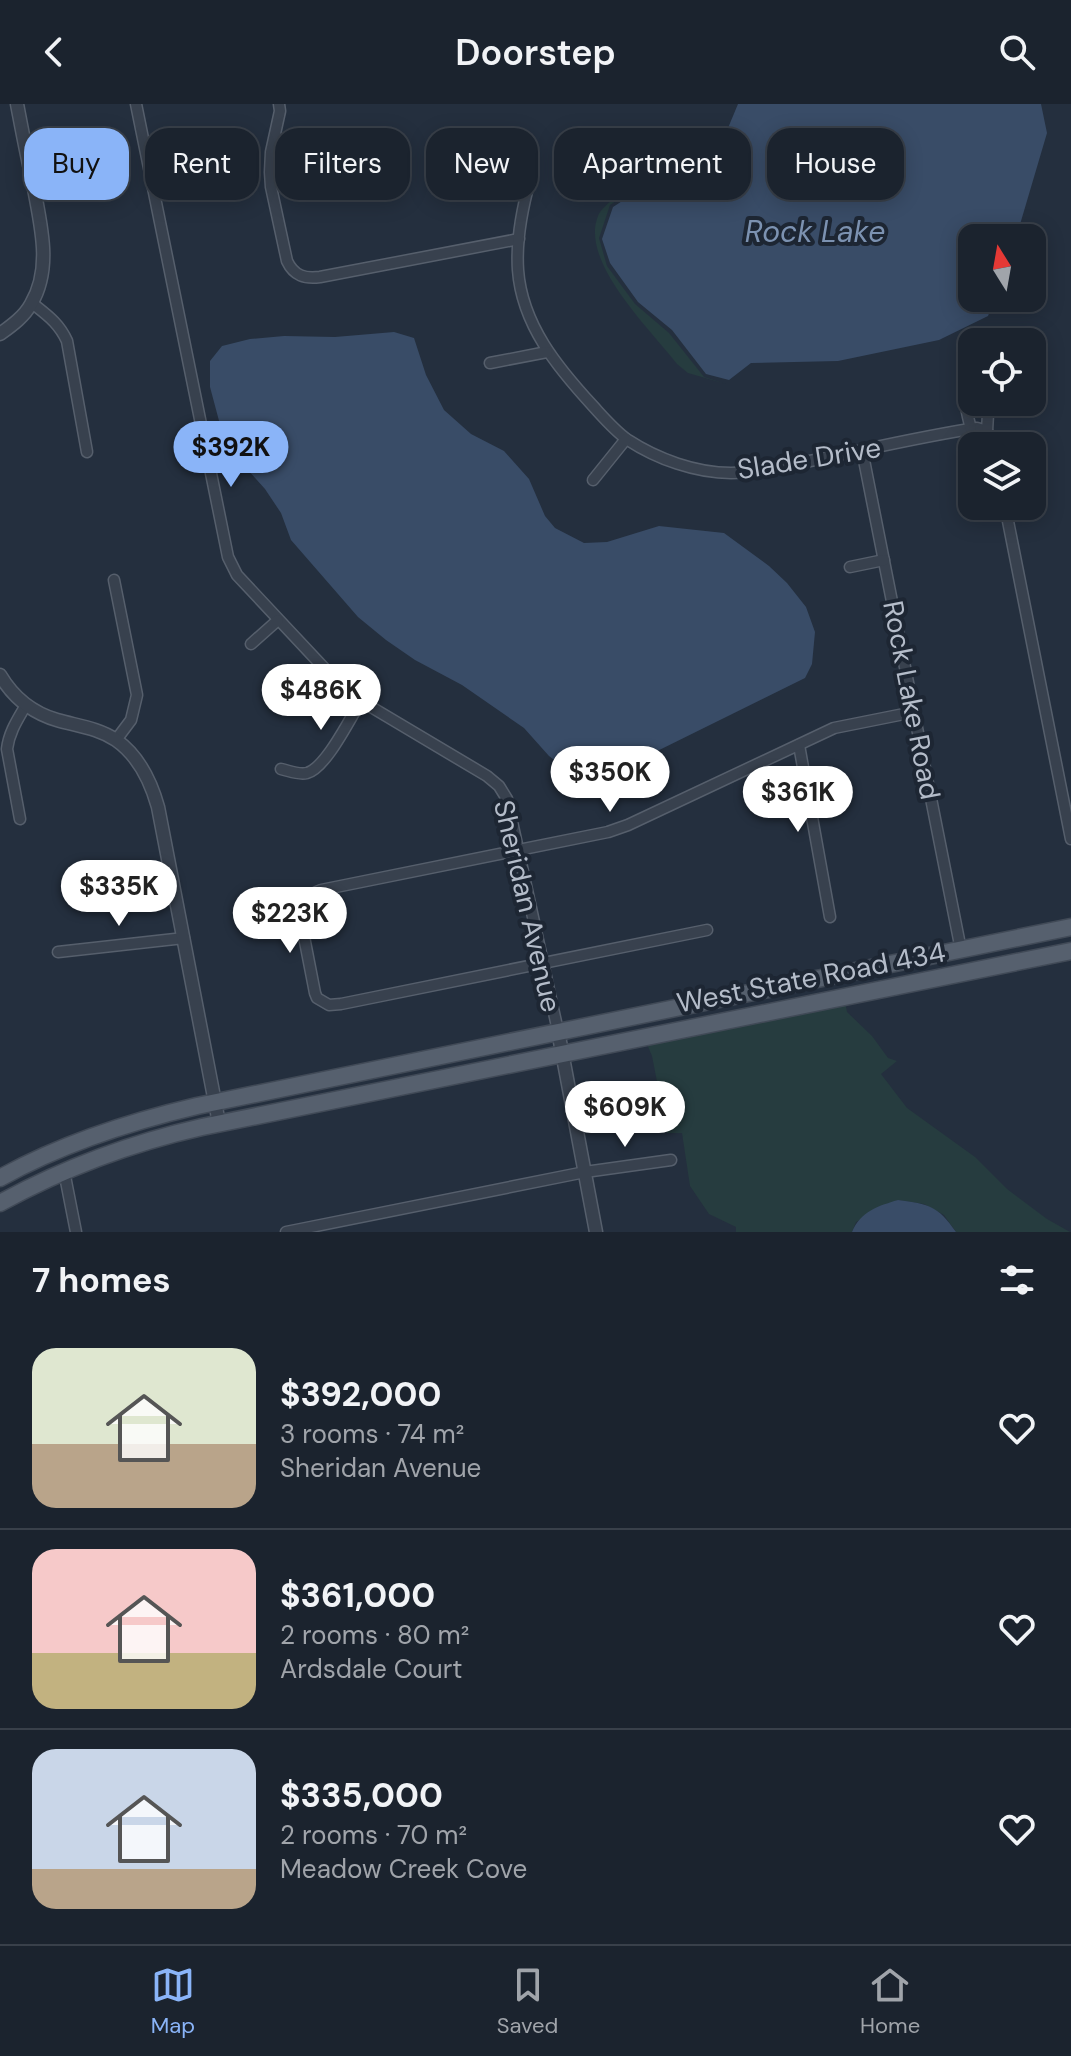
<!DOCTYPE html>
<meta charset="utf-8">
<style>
:root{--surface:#1b232e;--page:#242b36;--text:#f1f3f6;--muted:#a0a4aa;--line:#39404a;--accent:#8ab4f8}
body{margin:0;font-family:"DM Sans",sans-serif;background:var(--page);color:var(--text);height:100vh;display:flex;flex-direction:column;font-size:30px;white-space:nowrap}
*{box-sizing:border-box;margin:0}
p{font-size:26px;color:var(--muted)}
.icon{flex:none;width:44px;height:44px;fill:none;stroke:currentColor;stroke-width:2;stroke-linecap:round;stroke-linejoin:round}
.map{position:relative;height:1128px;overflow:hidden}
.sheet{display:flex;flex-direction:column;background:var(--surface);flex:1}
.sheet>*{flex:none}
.hud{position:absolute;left:24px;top:24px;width:1024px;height:72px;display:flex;gap:16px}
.needle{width:52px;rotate:349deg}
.buttons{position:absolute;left:958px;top:120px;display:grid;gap:16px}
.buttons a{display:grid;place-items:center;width:88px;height:88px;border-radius:16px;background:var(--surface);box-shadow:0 4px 20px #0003,0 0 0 2px var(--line);font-size:40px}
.price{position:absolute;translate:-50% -68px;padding:0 18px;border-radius:28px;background:#fff;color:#222;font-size:26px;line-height:52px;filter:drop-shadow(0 2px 4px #0008)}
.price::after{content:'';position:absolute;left:50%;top:48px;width:24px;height:18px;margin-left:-12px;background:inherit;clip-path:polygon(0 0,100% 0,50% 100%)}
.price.active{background:var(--accent);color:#111}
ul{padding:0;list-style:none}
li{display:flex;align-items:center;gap:24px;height:200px;padding:0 32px}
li+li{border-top:2px solid var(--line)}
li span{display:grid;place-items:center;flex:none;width:224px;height:160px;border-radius:24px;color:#555}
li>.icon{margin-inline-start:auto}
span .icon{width:96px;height:96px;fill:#fffc;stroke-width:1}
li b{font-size:34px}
h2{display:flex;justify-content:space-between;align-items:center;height:96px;padding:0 32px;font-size:34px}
.pill{padding:0 28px;border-radius:24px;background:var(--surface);box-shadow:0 4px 20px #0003,0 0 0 2px var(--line);font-size:28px;line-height:72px}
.pill.active{background:var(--accent);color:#111}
header{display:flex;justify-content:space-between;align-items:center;height:104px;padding:0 32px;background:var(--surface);font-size:36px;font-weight:600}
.menu{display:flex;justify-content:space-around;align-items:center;height:112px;border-top:2px solid var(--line);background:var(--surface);font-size:22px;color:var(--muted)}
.menu a{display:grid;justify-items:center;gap:4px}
.menu .active{color:var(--accent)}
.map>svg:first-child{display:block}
</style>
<header><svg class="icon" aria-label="back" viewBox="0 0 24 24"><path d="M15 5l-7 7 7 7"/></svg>Doorstep<svg class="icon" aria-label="search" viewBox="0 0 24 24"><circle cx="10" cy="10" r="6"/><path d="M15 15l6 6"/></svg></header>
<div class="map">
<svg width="1071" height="1128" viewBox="0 0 1071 1128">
<rect width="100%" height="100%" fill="#242f3e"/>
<!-- green -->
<g fill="#263c3f">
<path d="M 614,94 L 617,96 L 610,101 L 599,134 L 607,162 L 635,200 L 669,229 L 704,273 L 726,280 L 688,269 L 677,260 C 653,228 579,158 598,112 C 600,106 609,99 614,94 Z"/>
<polygon points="845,898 847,908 872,932 888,954 897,957 881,970 907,1004 975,1053 1007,1085 1047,1115 1070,1128 956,1128 944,1111 924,1100 898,1096 856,1118 852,1128 736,1128 736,1123 709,1110 690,1082 682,1029 667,1029 652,952 646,938"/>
</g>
<!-- water -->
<g fill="#394c67">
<polygon points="738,0 1041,0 1047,29 1016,134 972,134 972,194 995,194 988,212 939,236 838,257 751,259 729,276 706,270 672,226 638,198 610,159 602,135 613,103 687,55 728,24"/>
<polygon points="394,228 414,234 426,271 444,306 471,330 504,347 529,375 545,412 555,424 584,439 607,438 659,422 724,429 769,462 787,479 806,503 815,528 812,560 805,574 633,659 593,671 566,665 549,652 524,624 462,581 415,556 386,536 358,513 291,436 281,409 265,385 230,346 222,328 210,283 210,257 222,242 250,235 284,232 335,233"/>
<path d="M 898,1096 C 929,1100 938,1102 956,1128 L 852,1128 C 861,1107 878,1102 898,1096 Z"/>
</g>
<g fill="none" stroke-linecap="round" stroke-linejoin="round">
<!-- minor casing -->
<g stroke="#565f6c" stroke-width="13">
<g id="minor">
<polyline points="136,0 228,453 237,471 340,581 361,597 487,672 499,682 507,695 558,927"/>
<path d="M 279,0 L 280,7 L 271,48 L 270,68 L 271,83 L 287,157 C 294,172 305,175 320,173 L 519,135"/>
<path d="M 530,76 C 522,105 516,136 518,166 C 522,221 558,264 593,302 C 604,314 615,327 628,336 C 657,355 696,369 731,369 C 759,369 788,361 815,356 C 869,345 923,332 977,324 L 987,327 L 993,342"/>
<path d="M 32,199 C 47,211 59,219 67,237 L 87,348"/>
<polyline points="490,259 547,248"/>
<polyline points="986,298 988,310 987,327"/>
<path d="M 971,325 C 968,312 961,294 972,285"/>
<polyline points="862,346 961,846"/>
<polyline points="593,376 626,335"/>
<polyline points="1005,402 1071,735"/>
<polyline points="850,463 884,456"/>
<polyline points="114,476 137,591 131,616 116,636"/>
<polyline points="251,540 278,516"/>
<polyline points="799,641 830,813"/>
<path d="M 281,665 C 290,667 298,671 307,669 C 326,664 350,614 361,597"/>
<path d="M 20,715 L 7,645 C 9,628 18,615 26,601"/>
<path d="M 707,826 L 341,900 L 329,901 L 317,894 L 315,889 L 300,812 C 300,797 308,791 321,786 L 608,728 L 628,721 L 834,624 L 914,608"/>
<polyline points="58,848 184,834"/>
<polyline points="64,1067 76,1128"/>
<polyline points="286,1128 585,1068 671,1056"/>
</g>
</g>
<!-- tertiary casing -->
<g stroke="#565f6c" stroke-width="15">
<g id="tertiary">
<path d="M 0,230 C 11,222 24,213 31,200 C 53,163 40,119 33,79 C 27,53 22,26 17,0"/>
<path d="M 0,571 C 13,593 33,609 57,616 C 78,622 98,624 116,636 C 139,652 151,678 158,703 L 219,1019"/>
<polyline points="558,927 596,1128"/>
</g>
</g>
<!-- primary casing -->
<g stroke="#414a57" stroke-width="19">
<g id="primary">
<path d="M 0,1074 C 61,1040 129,1018 197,1002 L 1071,823"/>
<path d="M 0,1099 C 64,1064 131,1039 202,1023 L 1071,847"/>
</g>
</g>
<!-- minor -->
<use href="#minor" stroke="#38414e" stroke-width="10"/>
<!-- tertiary -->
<use href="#tertiary" stroke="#38414e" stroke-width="12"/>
<!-- primary -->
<use href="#primary" stroke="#56606e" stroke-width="16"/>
</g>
<g text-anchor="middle" stroke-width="8" stroke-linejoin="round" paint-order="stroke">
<!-- street labels -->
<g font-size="28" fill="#b4bcc9" stroke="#1d2633">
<text transform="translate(809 354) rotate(-9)" y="10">Slade Drive</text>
<text transform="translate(912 596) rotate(79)" y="10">Rock Lake Road</text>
<text transform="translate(528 802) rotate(77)" y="10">Sheridan Avenue</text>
<text transform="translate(811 873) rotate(-11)" y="10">West State Road 434</text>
</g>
<!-- water labels -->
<g font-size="30" font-style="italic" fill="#7c92b1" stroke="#1d2633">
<text x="815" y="138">Rock Lake</text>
</g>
</g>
</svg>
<div class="buttons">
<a><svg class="needle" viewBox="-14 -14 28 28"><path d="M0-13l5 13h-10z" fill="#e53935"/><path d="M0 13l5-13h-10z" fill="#a0a4aa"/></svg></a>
<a><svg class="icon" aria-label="locate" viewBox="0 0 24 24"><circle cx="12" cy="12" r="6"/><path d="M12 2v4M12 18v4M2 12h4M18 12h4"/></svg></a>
<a><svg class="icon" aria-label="layers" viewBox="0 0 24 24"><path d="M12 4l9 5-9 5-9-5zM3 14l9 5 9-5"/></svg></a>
</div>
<b class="price active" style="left:231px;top:385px">$392K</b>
<b class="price" style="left:321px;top:628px">$486K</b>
<b class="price" style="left:610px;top:710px">$350K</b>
<b class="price" style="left:798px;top:730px">$361K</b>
<b class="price" style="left:119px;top:824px">$335K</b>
<b class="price" style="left:290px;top:851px">$223K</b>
<b class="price" style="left:625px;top:1045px">$609K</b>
<div class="hud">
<a class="pill active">Buy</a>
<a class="pill">Rent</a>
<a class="pill">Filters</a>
<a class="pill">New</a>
<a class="pill">Apartment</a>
<a class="pill">House</a>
</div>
</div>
<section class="sheet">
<h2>7 homes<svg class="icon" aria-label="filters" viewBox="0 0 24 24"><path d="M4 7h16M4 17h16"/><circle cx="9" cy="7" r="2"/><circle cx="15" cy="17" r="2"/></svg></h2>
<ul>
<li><span style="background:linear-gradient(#dfe7d0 60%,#b9a48a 0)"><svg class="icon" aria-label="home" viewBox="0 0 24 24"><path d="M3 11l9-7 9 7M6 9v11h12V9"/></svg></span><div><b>$392,000</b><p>3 rooms · 74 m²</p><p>Sheridan Avenue</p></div><svg class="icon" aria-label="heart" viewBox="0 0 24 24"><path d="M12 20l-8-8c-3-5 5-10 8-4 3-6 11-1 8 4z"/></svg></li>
<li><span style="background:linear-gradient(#f6c9c9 65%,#c2b280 0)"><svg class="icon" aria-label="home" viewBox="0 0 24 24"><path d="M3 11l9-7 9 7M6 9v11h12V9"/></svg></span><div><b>$361,000</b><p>2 rooms · 80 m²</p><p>Ardsdale Court</p></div><svg class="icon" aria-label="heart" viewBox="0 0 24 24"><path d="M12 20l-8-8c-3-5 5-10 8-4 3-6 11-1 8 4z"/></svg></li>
<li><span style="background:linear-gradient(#c9d6e8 75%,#b9a48a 0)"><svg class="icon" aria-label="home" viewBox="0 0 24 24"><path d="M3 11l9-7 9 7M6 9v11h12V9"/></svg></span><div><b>$335,000</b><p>2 rooms · 70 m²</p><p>Meadow Creek Cove</p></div><svg class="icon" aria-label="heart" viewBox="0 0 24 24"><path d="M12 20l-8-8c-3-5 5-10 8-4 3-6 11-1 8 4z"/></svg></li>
</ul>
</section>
<nav class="menu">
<a class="active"><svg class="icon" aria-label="map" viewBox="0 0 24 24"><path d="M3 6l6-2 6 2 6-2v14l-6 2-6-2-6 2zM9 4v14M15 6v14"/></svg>Map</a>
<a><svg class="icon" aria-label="saved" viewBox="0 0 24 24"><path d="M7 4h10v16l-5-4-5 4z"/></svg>Saved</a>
<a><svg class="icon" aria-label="home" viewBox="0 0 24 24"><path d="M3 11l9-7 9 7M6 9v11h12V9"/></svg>Home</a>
</nav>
